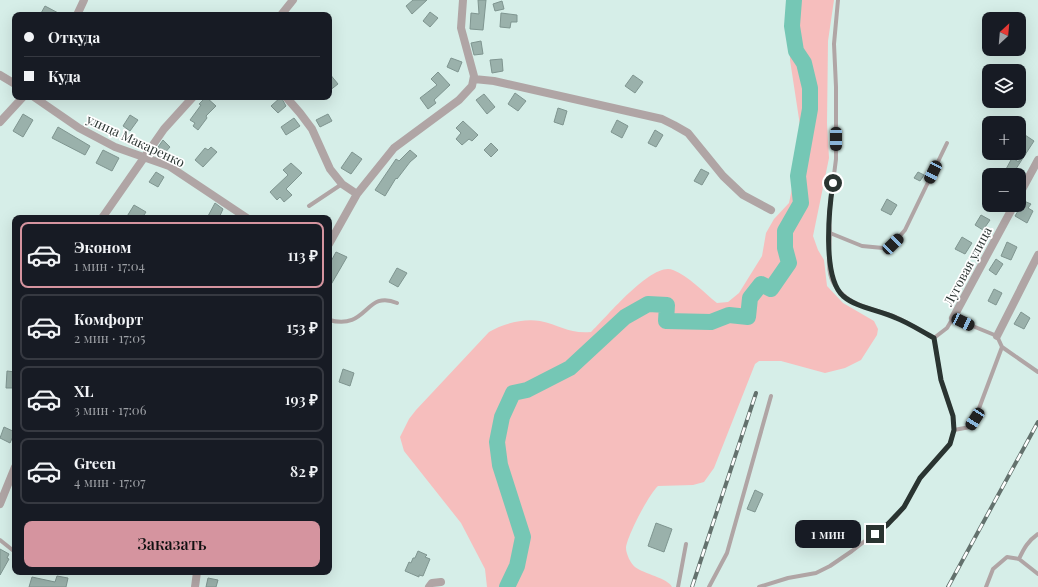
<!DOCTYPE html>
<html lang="ru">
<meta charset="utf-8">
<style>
:root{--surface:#171b24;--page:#242831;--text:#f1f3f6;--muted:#9ea1a6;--line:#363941;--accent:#d5949f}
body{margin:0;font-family:"Playfair Display",serif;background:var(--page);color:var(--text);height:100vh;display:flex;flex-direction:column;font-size:15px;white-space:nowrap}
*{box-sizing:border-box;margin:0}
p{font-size:13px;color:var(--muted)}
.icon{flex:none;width:22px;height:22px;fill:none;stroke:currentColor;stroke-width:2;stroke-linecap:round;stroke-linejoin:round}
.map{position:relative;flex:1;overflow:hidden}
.panel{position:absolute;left:12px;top:215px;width:320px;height:360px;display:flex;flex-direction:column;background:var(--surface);border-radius:8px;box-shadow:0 4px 16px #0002}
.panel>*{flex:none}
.top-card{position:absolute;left:12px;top:12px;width:320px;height:88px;border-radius:8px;box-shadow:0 4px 16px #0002;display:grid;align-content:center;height:88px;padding:0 12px;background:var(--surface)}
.needle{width:26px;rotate:26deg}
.controls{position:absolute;left:982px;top:12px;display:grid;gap:8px}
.controls a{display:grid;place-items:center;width:44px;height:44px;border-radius:8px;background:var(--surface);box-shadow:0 4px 16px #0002;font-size:20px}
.end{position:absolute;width:18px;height:18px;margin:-9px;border:5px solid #2a3431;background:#fff;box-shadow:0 0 0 2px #fff}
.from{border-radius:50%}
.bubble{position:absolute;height:28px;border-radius:8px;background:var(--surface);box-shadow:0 4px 16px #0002;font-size:13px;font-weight:600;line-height:28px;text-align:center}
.car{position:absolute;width:12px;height:24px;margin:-12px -6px;border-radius:5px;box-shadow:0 0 3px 1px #0007;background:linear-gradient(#222 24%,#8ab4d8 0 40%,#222 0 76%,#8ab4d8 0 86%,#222 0)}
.top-card b{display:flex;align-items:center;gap:14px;height:38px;font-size:15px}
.top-card b+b{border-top:1px solid var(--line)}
.top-card i{width:10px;height:10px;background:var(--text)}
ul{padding:7px 0 0;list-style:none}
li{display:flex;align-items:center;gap:12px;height:66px;margin:0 8px 6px;padding:0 4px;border:2px solid var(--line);border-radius:8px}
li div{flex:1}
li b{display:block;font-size:15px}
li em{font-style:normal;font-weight:600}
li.current{border-color:var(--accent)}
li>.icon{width:36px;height:36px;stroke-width:1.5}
.cta{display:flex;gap:8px;margin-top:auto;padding:8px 12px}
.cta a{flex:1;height:46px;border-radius:8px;background:var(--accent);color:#111;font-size:16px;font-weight:600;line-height:46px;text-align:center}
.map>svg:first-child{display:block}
.green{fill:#f6bebd}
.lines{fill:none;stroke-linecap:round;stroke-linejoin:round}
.river{stroke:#75c7b5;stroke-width:16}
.building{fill:#9ab1ab;stroke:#7f9590}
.service{stroke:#b0a5a5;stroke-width:4}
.minor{stroke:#b0a5a5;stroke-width:8}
.rail-casing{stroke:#63716d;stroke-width:4}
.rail{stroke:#fff;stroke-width:2.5;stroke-dasharray:8;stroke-linecap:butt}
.route{stroke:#2a3431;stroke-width:5}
.labels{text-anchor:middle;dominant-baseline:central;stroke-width:3.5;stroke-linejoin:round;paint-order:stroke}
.street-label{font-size:13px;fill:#2a3431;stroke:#fff}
</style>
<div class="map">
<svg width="1038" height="587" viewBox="0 0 1038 587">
<rect width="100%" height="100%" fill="#d6eee8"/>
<path class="green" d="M789,0H834L828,41L827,123L829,158L813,236L818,250L824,260L827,286L843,303L874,321L878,329L877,335L861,360L845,368L825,373L781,361H759L755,364L714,468L704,482L693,485L658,486C649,494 627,536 626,548C626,554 631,564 635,567C644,574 668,578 672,587H487L485,569L461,523L404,451L400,437L409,419L416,410L489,332C503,324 523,318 540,321C560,325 569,334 591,332C606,318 652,261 673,270C689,276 703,292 717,303L728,302L739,293L762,256L766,233L774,219L789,203L794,179L801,132L790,60Z"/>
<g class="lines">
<path class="river" d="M507,587L517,566L523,537L500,465L497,442L502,417L513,393L527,390L570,368L625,317L648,304L667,305L666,321L711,322L729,315L748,317L750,298L761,284L771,289L789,263L785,248V231L801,203L798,176L810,109V88L804,63L796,51L792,26L794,0"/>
</g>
<path class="building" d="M413,0H427L412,14L406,6Z
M478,0H486L483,30L470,29L471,13L479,14Z
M502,1L504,9L495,11L493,4Z
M45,6L62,15H40Z
M430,12L438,18L430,27L423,21Z
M501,13L517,15V22H511L510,28L500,27Z
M481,41L483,54L474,55L471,43Z
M451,58L462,62L458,72L447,67Z
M502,59L503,71L492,73L490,60Z
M438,72L450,85L434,100L436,103L428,109L420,98L437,85L431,79Z
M329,73L338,84L329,91Z
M633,75L643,82L635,93L625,86Z
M515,93L526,101L518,111L508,104Z
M484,94L495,107L487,114L476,100Z
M206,97L216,106L206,116L207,118L198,130L193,126L195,123L190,120L201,105L199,104Z
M281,97L286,106L278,113L271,106Z
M558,108L567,111L563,125L554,122Z
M23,114L33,120L23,137L13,131Z
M328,114L332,121L320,127L316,120Z
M130,115L138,120L130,131L123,126Z
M294,118L300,126L286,135L281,127Z
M617,120L628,126L622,138L611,132Z
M463,121L478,135L472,141L469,139L462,145L456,139L461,133L456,128Z
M58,127L90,146L85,155L52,138Z
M655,130L663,135L656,147L648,143Z
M1022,133L1034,141L1012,175L1005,171L1012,158L1019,162V138Z
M163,140L170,147L163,155L156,150Z
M491,143L498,150L491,157L484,150Z
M211,147L217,152L203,167L195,160L205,148L208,150Z
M103,150L119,158L112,171L96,163Z
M410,150L417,156L410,162L397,179L396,178L385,196L375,190L396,159L399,161Z
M352,152L362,159L351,174L341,168Z
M291,163L302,173L286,189L292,195L284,202L280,197L277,200L270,192L288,175L283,170Z
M701,169L709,173L702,185L694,181Z
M156,172L164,177L158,187L149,182Z
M918,172L924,175L920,181L914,178Z
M887,199L897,205L891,215L881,210Z
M1024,201L1031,204L1028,208L1033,211L1027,223L1015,216Z
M215,203L223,209L219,218H207Z
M134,205L146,212L142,218H126Z
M981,215L990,220L983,230L975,225Z
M962,237L972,243L965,254L955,249Z
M1007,242L1017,247L1011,260L1001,256Z
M336,252L347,257L329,288V265Z
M996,259L1003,264L996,275L989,270Z
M397,268L407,273L398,287L389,282Z
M994,289L1002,293L996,305L988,301Z
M1021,312L1030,318L1024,329L1014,324Z
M343,369L354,373L350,386L339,382Z
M7,371L15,372V388H6Z
M4,427L15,432L10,443L0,438Z
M755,490L763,494L755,512L747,509Z
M656,523L672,529L664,552L648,546Z
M0,549L9,554L7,558L9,559L0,575Z
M418,551L427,555L425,557L430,559L423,576L419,575V577L405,571L409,562L411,563L413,558H415Z
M57,576L68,578L66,587H29L32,577L55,582Z
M208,578L218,580L216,587H206Z"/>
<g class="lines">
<path class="service" d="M947,143L905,230L893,244L883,248L862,246L830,233C830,248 826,269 833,282C845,306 873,308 896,317C909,323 921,331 934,338L947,328L953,318L997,336L1002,347L1038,372
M309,206L342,184
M830,233L829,214L836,159V87L834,44L838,0
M329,320C368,331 365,289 397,303
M954,430L970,427L975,419L1002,347
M0,540L15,552
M1019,559C1024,548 1028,541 1038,534
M678,587L686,544
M709,587L727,553L771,396
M759,587L788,578L816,573L830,566L852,551L896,517L904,507L920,478L950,444L954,430L953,416L941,380L934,338
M986,587L993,569L1007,557L1019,559L1038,574"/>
<path class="minor" d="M77,15L84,0
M281,15L293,0
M0,75L15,84
M474,79L494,81L662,119L674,125L688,133L723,176L743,195L771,210
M34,97L79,128L115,147L169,166L247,218
M286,97L300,113L312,129L330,169L342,184L357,194
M0,122L23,97
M1019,195L1038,160
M102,218L164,129L193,97
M329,244L357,194L394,148L459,100L472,86L474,76L461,28L463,0
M953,318L1014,205
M997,336L1038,255
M0,504L15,467
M195,587L197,572
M429,587L432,583L441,582"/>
<g class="rail-casing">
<path id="rail" d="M692,587L756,393
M948,587L1038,422"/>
</g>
<use href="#rail" class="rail"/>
</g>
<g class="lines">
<path class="route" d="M833,183C829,209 822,277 843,296C857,308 879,310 896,318C909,323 921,331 934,338L941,380L953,416L954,430L950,444L920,478L904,507L887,525L875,534"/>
</g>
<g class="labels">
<g class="street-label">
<text transform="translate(136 140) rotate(25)">улица Макаренко</text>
<text transform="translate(967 266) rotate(-62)">Луговая улица</text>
</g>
</g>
</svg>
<div class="controls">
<a><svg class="needle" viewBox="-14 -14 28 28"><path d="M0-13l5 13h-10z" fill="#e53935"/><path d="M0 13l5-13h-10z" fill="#9ea1a6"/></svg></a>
<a><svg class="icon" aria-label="layers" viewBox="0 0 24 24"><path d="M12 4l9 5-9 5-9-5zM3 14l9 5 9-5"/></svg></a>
<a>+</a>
<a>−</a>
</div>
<i class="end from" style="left:833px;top:183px"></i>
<i class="end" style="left:875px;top:534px"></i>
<div class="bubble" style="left:795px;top:520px;width:66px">1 мин</div>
<i class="car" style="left:836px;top:139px;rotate:180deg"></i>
<i class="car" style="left:933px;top:172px;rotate:206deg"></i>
<i class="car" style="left:893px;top:244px;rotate:46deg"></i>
<i class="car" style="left:963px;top:322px;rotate:115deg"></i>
<i class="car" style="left:975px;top:419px;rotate:213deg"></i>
<div class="top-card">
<b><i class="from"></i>Откуда</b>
<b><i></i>Куда</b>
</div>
<section class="panel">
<ul>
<li class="current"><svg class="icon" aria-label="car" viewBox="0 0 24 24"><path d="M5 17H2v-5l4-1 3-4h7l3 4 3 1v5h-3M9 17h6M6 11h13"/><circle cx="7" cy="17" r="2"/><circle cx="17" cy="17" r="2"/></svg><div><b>Эконом</b><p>1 мин · 17:04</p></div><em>113 ₽</em></li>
<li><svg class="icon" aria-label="car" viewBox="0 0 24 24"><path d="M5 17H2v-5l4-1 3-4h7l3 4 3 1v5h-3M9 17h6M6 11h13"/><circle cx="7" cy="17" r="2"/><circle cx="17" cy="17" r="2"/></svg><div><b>Комфорт</b><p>2 мин · 17:05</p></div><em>153 ₽</em></li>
<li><svg class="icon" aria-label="car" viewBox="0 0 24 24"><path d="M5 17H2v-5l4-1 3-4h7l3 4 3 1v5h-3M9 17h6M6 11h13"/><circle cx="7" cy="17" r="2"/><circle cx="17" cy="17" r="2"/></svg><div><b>XL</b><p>3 мин · 17:06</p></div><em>193 ₽</em></li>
<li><svg class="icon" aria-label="car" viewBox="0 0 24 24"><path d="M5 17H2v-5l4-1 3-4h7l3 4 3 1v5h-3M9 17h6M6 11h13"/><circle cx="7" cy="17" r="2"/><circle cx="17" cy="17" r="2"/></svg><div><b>Green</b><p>4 мин · 17:07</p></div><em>82 ₽</em></li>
</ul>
<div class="cta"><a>Заказать</a></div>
</section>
</div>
